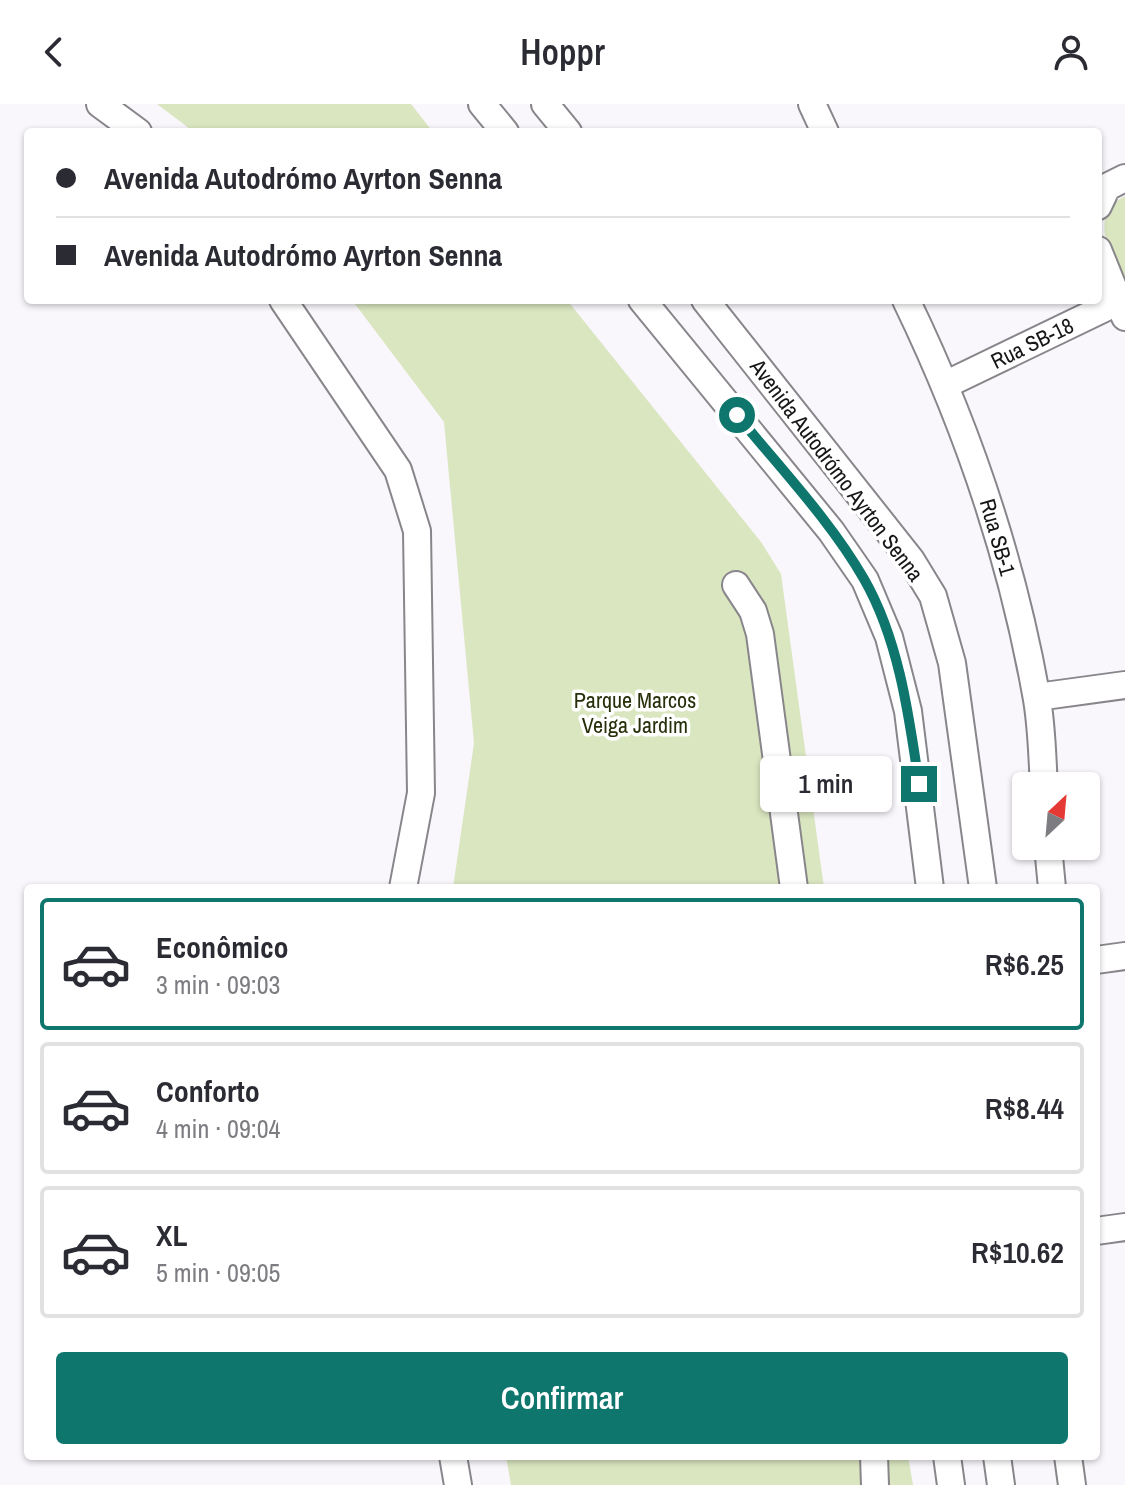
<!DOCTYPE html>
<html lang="pt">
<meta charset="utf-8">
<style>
:root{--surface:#fff;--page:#f7f7f7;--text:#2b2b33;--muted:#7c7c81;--line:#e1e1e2;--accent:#0f766e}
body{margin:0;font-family:"Archivo Narrow",sans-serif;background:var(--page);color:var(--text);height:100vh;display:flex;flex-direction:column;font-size:30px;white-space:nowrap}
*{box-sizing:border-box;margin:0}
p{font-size:26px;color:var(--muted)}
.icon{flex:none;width:44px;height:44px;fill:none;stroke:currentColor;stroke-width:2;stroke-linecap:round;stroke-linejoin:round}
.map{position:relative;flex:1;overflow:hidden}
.drawer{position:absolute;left:24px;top:780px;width:1076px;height:576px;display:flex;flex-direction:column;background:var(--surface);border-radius:8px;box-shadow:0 2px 6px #0004}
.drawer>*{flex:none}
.top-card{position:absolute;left:24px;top:24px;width:1078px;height:176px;border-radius:8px;box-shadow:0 2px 6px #0004;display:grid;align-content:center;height:176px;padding:0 32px;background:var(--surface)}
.needle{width:52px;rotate:26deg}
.buttons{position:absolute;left:1012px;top:668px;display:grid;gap:16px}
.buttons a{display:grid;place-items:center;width:88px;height:88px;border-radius:8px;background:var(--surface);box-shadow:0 2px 6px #0004;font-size:40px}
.end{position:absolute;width:36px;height:36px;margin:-18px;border:10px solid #0f766e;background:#fff;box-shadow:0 0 0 4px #fff}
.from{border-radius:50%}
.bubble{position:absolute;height:56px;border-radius:8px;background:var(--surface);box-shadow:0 2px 6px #0004;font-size:26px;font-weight:600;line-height:56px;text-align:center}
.top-card b{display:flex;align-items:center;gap:28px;height:76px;font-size:30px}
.top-card b+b{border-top:2px solid var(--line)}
.top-card i{width:20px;height:20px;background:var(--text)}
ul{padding:14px 0 0;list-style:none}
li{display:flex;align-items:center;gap:24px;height:132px;margin:0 16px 12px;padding:0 16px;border:4px solid var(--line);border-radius:8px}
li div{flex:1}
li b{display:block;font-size:30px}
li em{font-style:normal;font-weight:600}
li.current{border-color:var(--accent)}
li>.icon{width:72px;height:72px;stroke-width:1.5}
.cta{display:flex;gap:16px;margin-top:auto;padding:16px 32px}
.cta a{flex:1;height:92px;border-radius:8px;background:var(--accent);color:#fff;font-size:32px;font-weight:600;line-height:92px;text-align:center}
header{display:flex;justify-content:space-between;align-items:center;height:104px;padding:0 32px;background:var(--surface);font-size:36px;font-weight:600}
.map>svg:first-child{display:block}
.green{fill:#dae6c0}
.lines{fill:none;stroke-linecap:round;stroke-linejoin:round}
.minor-casing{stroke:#89868b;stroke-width:30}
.minor{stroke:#fff;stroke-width:26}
.route{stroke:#0f766e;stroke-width:10}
.labels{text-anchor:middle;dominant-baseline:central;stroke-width:7;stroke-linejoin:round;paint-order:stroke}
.street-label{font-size:22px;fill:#161517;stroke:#fff}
.park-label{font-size:22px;fill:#262f09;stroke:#fff}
</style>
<header><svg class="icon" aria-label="back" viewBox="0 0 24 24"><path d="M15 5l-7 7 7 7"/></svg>Hoppr<svg class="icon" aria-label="person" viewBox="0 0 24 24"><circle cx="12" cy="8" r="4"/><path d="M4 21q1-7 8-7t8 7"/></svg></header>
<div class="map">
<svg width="1125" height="1381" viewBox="0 0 1125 1381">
<rect width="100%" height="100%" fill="#f9f6fc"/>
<path class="green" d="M157,0H411L433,28H194Z
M1125,92V180C1112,153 1086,111 1125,92Z
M352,196H567L761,438L781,470L824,784H453L474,639L444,318Z
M506,1352H908L913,1381H511Z"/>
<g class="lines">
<g class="minor-casing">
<path id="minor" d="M100,0L138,28
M482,0L505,28
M545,0L568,28
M812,0L825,28
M1098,102L1107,83L1125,74
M1098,146L1125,213
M283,196L398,366L417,427L421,689L403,784
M642,196L831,427L865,476L889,533L908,607L930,784
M705,196L911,456L933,492L952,559L983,784
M906,196C968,324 1011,451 1036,590C1042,620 1042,652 1044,682
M947,280L1117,198
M736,481L753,507L760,530L794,784
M1037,593L1125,581
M1048,742L1052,784
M1096,856L1125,852
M1096,1127L1125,1123
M453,1352L458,1381
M874,1352L875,1381
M947,1352L951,1381
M997,1352L1001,1381
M1068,1352L1072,1381"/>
</g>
<use href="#minor" class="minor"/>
</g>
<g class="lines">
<path class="route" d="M737,311C780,364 830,416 864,475C899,536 909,612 919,680"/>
</g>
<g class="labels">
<g class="street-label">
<text transform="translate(1032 239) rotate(-26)">Rua SB-18</text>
<text transform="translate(837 366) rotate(53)">Avenida Autodrómo Ayrton Senna</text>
<text transform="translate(998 433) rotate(74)">Rua SB-1</text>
</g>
<g class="park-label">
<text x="635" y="596">Parque Marcos<tspan x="635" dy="25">Veiga Jardim</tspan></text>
</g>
</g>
</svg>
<div class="buttons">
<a><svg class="needle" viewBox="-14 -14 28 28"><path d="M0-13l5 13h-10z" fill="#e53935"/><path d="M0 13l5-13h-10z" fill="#7c7c81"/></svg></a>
</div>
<i class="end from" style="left:737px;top:311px"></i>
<i class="end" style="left:919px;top:680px"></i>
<div class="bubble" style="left:760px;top:652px;width:132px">1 min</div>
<div class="top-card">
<b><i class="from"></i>Avenida Autodrómo Ayrton Senna</b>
<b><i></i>Avenida Autodrómo Ayrton Senna</b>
</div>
<section class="drawer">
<ul>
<li class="current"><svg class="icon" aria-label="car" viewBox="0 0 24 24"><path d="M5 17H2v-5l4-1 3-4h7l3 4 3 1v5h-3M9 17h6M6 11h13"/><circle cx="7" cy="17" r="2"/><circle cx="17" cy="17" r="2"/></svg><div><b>Econômico</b><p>3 min · 09:03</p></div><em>R$6.25</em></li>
<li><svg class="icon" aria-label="car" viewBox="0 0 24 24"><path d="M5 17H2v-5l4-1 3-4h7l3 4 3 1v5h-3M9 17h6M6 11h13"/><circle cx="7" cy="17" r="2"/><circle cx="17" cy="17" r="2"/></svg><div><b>Conforto</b><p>4 min · 09:04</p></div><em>R$8.44</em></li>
<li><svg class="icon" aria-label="car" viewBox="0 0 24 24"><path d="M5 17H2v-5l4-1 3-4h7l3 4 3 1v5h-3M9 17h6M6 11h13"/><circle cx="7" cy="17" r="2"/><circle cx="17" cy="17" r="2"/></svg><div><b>XL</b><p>5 min · 09:05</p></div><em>R$10.62</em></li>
</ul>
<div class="cta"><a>Confirmar</a></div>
</section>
</div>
